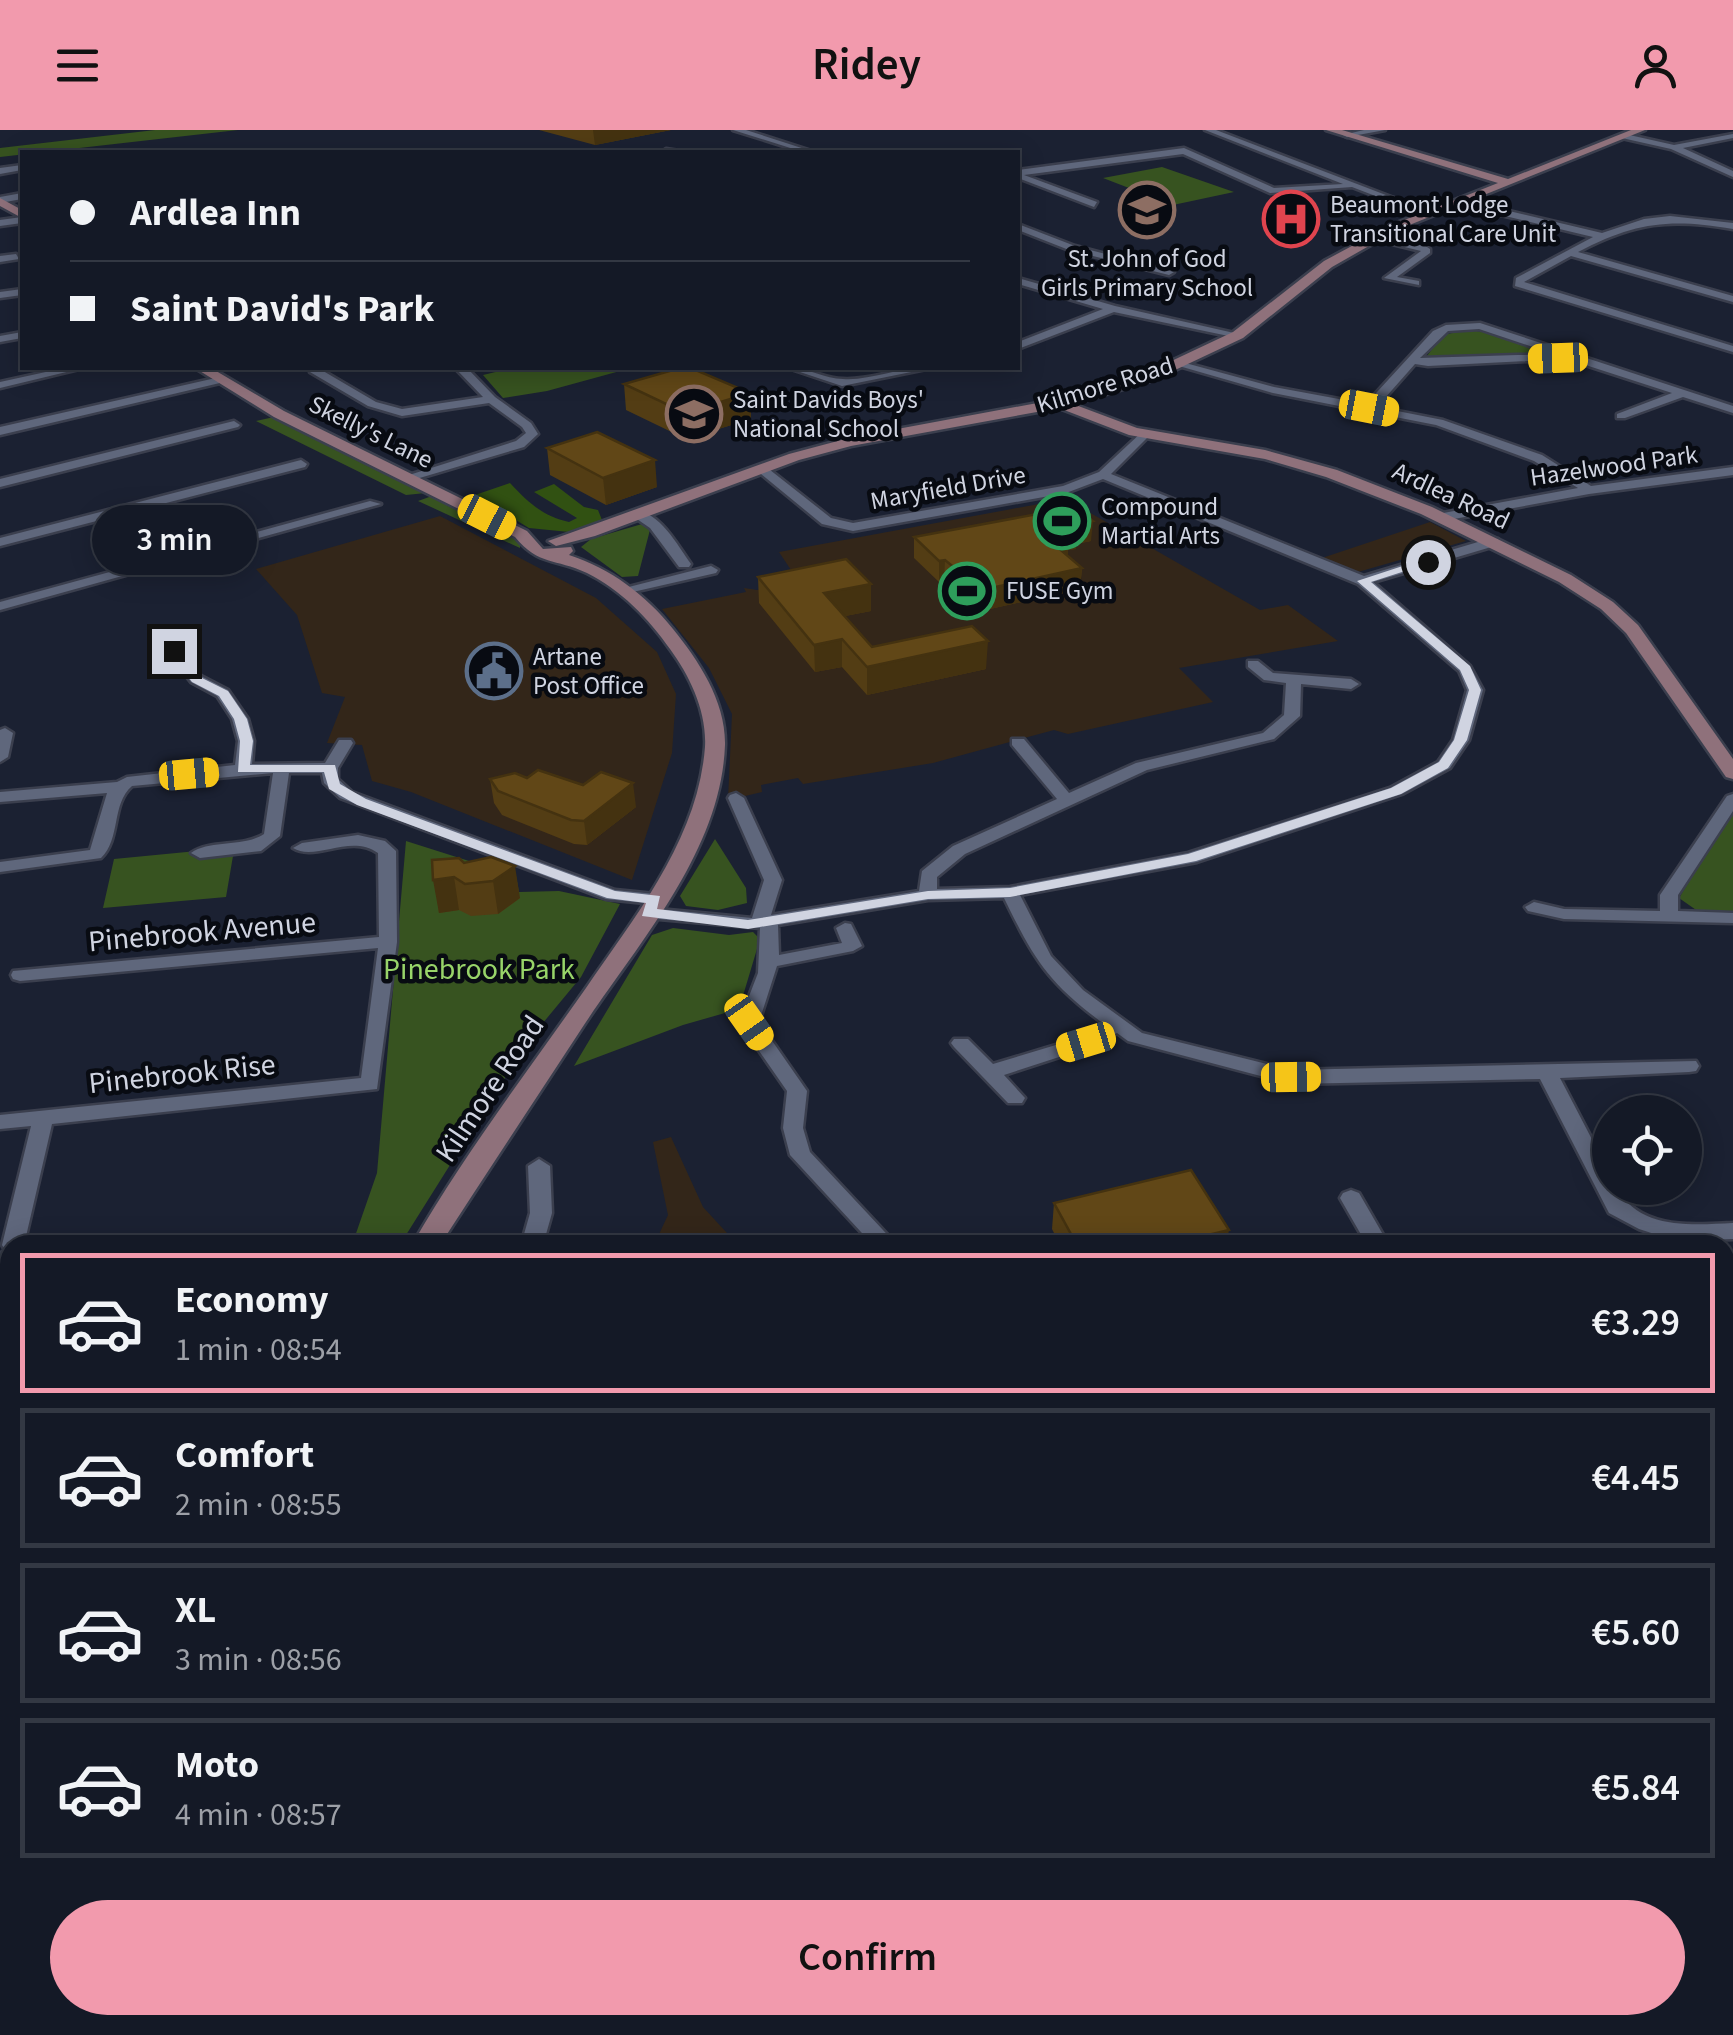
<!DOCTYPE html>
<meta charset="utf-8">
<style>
:root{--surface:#141926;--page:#212632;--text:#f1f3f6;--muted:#9da0a7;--line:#333843;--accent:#f29aad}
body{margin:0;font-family:"Source Sans 3",sans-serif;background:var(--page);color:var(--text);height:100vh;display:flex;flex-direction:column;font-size:38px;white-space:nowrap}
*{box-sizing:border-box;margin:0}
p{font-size:32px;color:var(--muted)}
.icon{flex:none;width:55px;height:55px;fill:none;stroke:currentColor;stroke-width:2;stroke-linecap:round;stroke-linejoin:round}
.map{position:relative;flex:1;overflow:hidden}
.panel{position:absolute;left:0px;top:1105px;width:1735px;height:800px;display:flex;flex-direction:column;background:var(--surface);border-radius:30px 30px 0 0;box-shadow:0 5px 25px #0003,0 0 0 2px var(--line)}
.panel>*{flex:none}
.hud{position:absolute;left:20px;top:20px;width:1000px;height:220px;border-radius:0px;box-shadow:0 5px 25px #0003,0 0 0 2px var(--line);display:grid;align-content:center;height:220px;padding:0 50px;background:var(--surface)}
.controls{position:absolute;left:1592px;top:965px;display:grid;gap:20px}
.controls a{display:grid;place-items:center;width:110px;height:110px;border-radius:50%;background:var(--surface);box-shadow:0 5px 25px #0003,0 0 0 2px var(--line);font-size:50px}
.end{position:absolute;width:45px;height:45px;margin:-22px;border:12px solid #d0d4e1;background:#111;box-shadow:0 0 0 5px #111}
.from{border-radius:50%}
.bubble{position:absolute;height:70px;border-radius:35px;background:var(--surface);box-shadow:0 5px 25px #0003,0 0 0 2px var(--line);font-size:32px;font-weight:600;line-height:70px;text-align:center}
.car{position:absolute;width:30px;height:60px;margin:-30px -15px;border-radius:12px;box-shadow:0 0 8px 2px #0007;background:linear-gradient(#f5c518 24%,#345 0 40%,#f5c518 0 76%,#345 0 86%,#f5c518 0)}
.hud b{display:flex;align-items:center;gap:35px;height:95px;font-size:38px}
.hud b+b{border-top:2px solid var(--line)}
.hud i{width:25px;height:25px;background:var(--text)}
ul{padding:18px 0 0;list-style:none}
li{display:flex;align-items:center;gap:30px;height:140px;margin:0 20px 15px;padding:0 30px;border:5px solid var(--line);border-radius:0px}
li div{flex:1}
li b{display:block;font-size:38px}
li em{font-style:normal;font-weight:600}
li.selected{border-color:var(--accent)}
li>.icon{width:90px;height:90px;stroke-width:1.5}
.cta{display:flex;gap:20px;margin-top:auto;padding:20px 50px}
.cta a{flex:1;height:115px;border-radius:60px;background:var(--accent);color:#111;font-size:40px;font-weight:600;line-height:115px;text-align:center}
header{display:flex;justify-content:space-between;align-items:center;height:130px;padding:0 50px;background:var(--accent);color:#111;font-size:45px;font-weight:600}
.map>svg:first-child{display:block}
.commercial{fill:#332619}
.green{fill:#375320}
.forest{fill:#315112}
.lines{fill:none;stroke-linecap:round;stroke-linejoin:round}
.street-casing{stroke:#3b3f4e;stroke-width:5}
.secondary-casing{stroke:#3b3f4e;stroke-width:5}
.street{fill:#5f677c;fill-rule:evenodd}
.secondary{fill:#8f717b;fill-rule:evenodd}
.wall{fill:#533d14}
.shaded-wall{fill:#443210}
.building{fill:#614717;stroke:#443210;stroke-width:2.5}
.route{fill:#d0d4e1}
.labels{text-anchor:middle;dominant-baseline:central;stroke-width:9;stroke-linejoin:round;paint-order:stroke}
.far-poi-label{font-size:25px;fill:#d0d4e1;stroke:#080b12;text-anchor:start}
.far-street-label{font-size:25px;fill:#d0d4e1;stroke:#080b12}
.street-label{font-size:30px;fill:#d0d4e1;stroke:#080b12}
.park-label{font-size:30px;fill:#98d469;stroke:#080b12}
</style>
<header><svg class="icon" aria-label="menu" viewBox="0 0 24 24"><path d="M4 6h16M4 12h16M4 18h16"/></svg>Ridey<svg class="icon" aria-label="person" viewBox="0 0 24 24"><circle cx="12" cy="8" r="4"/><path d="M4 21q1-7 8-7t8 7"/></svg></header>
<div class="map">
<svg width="1733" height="1905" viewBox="0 0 1733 1905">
<rect width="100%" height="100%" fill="#1b2132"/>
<path class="commercial" d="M1066,369L1260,480L1288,475L1338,511L1179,538L1213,572L1068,604L1054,600L933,633L803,654L798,648L761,655L762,662L728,670L732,584L709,538L662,479L746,462L744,458L757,460L799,452L779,422Z
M440,386L596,468L657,522L676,564L672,623L632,750L411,662L372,651L362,615L327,613L345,567L322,563L297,485L256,439Z
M1430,392L1466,411L1358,442L1319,429Z
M671,1007L703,1077L738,1115H654L668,1085L653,1012Z"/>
<path class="green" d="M155,0H238L0,27V18Z
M1162,37L1234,62L1173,75L1103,48Z
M1466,200L1486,202L1550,223L1426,227L1443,205Z
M512,238H631L547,261L503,268L483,245Z
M274,287L426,363L406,365L256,291Z
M432,366L513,405L520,412V418L418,371Z
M642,394L651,396L638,446L622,447L581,417L591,409Z
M1733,676V783L1699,782L1679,768Z
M715,709L746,758L747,773L718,780L686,776L680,766Z
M406,711L516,746L519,762L559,761L620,774L581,847L528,911L406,1105L378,1115L353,1112L377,1043Z
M197,721V729L233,726L226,767L103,778L114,729Z
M673,798L729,805L753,802L760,809L739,879L683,895L574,936L652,805Z"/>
<path class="forest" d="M510,353C528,372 542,386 569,392L577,388L534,362L554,354L584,377L598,380L602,390L569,402L529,398L475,365Z"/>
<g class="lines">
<g class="street-casing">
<path id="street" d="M733,0H746L814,22H803Z
M1205,0H1216L1433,83L1425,85L1352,57L1270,63L1183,24L1024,45L1097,72L1094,77L1018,48V40L1184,18L1274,58L1343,54Z
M1364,0H1385L1347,7L1343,5Z
M1625,4L1674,15L1733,4V8L1683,18L1733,41V47L1671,19L1622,8Z
M666,19L686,22H662Z
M22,35V40L0,44V38Z
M22,63V69L0,73V67Z
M1458,69L1602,103L1644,89L1670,86L1733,93V99C1670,88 1635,92 1578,122L1733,166V172L1571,126L1524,152L1733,216V222L1515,156L1516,148L1593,107L1455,74Z
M22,87V93L0,96V90Z
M1018,94L1075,116L1174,142L1169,145L1069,120L1018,100Z
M1375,104L1421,113L1430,119V123L1397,147L1419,151V155L1384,148L1421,121L1372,109Z
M16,124L19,129L0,132V126Z
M1018,148L1115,176L1243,205L1238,208L1114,182L1018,219V212L1103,179L1018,154Z
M22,159V165L0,168V162Z
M1480,193L1733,276V283L1683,267L1625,288H1617V284L1672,263L1567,229L1428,236L1415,234L1377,277L1443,290L1542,325L1591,356L1733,337V345L1589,364L1443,391L1437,387L1438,384L1578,358L1534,331L1436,295L1273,263L1172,234L1178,231L1274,257L1366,274L1433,201L1446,195ZM1479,199L1554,224L1420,228L1448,201Z
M22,202V208L0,212V206Z
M64,238H83L0,258V252Z
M311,238H318L376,272L402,279L483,267L455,238H467L495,267L531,293L538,304L524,317L406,352V346L516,311L526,303L522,297L489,273L402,286L368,276L310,242Z
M788,238C808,237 824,249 843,249C871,251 901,236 931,238L842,256Z
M220,247L226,250L224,252L0,305V297Z
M234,291L240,295L238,297L0,357V349Z
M1143,301L1149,305L1147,308L1111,344L1364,446L1488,409H1498V415L1373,452L1470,536L1483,560L1469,610L1450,638L1402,664L1197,732L1020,765L1051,826L1083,860L1142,903L1291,940L1696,931L1699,936L1696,941L1689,942L1560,948L1610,1044V1058H1617C1639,1100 1692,1095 1733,1093V1109L1676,1111L1639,1099L1609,1083L1540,949L1291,954L1128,911L1117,903L1093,916L1004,945L1025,968L1022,973H1008L954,917L951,913L954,909H968L993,934L1079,908L1104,894C1047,852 1034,829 1004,768L928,770L778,795L779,825L842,813L836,798L845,793L851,794L862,816L853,821L777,836L759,892L807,961L803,998L810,1022L897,1115H873L790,1025L783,998L787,961L739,892L758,843L760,798L648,788L639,783L648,778L752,788L764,750L728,668L730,665L736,663L744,668L782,750L771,785L919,761L922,741L953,716L1057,669L1012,615V609H1024L1069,663L1136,633L1263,603L1284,585L1286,553L1264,550L1248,537V531H1258L1273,543L1351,549L1359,554L1351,559L1301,554L1300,586L1274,609L1147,640L965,724L937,747V759L1010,757L1188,723L1390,658L1438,632L1453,610L1467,560L1459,541L1358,454L1103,349L1066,363L853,401L822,394L755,339L765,336L831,388L853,393L1063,356L1099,342Z
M301,330L307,334L305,337L0,416V408Z
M370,371L381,374L0,480V472Z
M634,381C660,381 677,415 691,434L689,437H679L650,398L634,387Z
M711,436L718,440L716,443L624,464L617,460Z
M174,517L179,518L201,546L228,560L248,589L254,611L252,634L325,633L339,610H351L353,613L338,638V649L352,662L615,760L655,764L664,769L655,774L606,769L340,668L324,653L322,643H289L280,706L261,721L200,728L191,723C211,709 242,718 264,704L273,643L132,656C111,674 121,709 101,728L0,742V732L90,720L107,663L0,672V662L117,652L127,647L235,635L238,611L232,589L217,566L191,552L167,521Z
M5,598L13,603L8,627L0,632V600Z
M1733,664V681L1678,765V781L1733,783V793L1564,789L1528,781L1525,777L1534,772L1564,779L1660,781V765L1727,666Z
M358,705L385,711L396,721L397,812L377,959L52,994L24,1115H10V1168L0,1174V1124L5,1120L2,1115L31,996L0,999V985L361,948L378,818L20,851L13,849L11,845L13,841L379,807L378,723C350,703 315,732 293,718L302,713Z
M539,1029L550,1036L552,1083L543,1115H521L530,1083L528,1036Z
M1351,1060L1359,1063L1389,1115H1367L1340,1068L1343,1063Z
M10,1337V1357L0,1358V1338Z
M1733,1739V1772L1725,1775V1742Z
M1579,1895H1615L1619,1905H1583Z"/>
</g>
<g class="secondary-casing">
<path id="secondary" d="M1326,0H1342L1508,49L1631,0H1645L1397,100L1332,137L1243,208L1156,249L1073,274L1137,298L1265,320L1337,340L1432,377L1571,445L1613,472L1638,495L1733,629V649L1726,647L1626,503L1601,479L1559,452L1421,384L1326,347L1265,329L1129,305L1059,278L851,316L799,330L595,406L556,416L548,411L789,324L849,308L1059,269L1146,243L1233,202L1324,131L1389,96L1498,53Z
M0,68L22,80V88L0,76Z
M195,238H211L284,281L527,401L543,419L571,417L573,421L569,425C611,439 645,464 673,499C699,531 726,572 725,615C721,722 638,813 582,898C535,970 487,1042 440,1115H412C463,1026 527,942 586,858C636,785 698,709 705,617C707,582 690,546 670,519C649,489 620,459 587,443C555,428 539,436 515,407L274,287Z
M1725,1400H1733V1428H1725Z
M10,1702V1738L0,1739V1703Z"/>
</g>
<use href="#street" class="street"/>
<use href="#secondary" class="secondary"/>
</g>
<path class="wall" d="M539,0H671L595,15Z
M624,254L750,263L751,289L686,309L626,280Z
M547,318L657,357L606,375L550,345Z
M914,407L1091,411L1076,414V419L1068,420V426L1082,438L1080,459L981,481L944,451L939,452L914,428Z
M758,447L871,454V481L845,486L872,517L986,539L867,565L842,537L815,542L759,473Z
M527,648L636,677L587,715L574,714L502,685L494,673L490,649Z
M432,730L464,733L520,768L498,784L471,786L459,780L439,783Z
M1054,1073L1226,1115H1060L1052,1099Z
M1725,1284L1730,1291H1733V1344L1729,1351H1725Z"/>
<path class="shaded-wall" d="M593,0H671L595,15Z
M750,263L751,289L686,309L685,283Z
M655,330L657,357L606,375L603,348Z
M1093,391L1091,411L1076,414V419L1068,420V427L1049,410L1073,395Z
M945,430L944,451L939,452V431Z
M1082,438L1080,459L981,481L982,460Z
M871,454V481L825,490L824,463Z
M842,509V537L815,542L814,515Z
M988,511L986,539L867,565V537Z
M633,653L636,677L587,715L584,691Z
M515,736L520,768L498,784L493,751Z
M454,747L459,780L439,783L433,750Z
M1229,1100L1226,1115H1166Z"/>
<path class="building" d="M680,238H691L750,263L685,283L624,254Z
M597,302L655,330L603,348L547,318Z
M1075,377L1093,391L1073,395L1077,399L1063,401L1070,406L1049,410L1082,438L982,460L945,430L939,431L914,407Z
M846,429L871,454L824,463L872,517L972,496L988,511L867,537L842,509L814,515L758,447Z
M538,640L583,655L601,642L633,653L584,691L571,690L498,661L490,649L515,643L527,648Z
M491,727L515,736L493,751L465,754L454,747L433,750L432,730L459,728L464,733Z
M1191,1040L1229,1100L1166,1115H1077L1054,1073Z
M1725,1284L1730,1291H1733V1317H1725Z"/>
<path class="route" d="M1424,429L1433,432L1371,452L1470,536L1481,560L1467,610L1448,638L1401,664L1196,731L1010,767L928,769L748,799L642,786L646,773L607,768L357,675L329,659L324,642H238L240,611L234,589L219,566L192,552L168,521L178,519L200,547L228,561L247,589L253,611L250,635H335L340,654L366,669L615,761L660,766L657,779L748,790L928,761L1010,758L1188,724L1391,658L1439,632L1454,610L1469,560L1460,540L1357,451Z"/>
<defs>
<g id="school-ring" transform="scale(2.875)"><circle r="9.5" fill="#080b12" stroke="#8d6e63" stroke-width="1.5"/><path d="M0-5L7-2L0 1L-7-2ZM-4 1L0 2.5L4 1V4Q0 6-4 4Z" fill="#8d6e63"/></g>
<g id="hospital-ring" transform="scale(2.875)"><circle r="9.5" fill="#080b12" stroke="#e0444e" stroke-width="1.5"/><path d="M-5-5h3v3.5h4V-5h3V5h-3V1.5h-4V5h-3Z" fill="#e0444e"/></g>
<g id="stadium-ring" transform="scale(2.875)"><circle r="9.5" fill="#080b12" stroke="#2e9e5b" stroke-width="1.5"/><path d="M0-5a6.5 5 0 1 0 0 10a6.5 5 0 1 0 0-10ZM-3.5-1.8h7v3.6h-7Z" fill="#2e9e5b"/></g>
<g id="civic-ring" transform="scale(2.875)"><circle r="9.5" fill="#080b12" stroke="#5c6f8a" stroke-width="1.5"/><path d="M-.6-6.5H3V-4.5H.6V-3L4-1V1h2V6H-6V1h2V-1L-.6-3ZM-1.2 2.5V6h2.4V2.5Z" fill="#5c6f8a"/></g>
</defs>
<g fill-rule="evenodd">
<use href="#school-ring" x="1147" y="80"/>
<use href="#hospital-ring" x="1291" y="89"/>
<use href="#school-ring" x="694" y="284"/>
<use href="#stadium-ring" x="1062" y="391"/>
<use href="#stadium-ring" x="967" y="461"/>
<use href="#civic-ring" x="494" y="541"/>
</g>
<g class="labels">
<g class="far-poi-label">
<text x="1330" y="75">Beaumont Lodge<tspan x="1330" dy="29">Transitional Care Unit</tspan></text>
<text x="1147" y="129" text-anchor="middle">St. John of God<tspan x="1147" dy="29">Girls Primary School</tspan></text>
<text x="733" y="270">Saint Davids Boys'<tspan x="733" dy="29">National School</tspan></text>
<text x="1101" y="377">Compound<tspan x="1101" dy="29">Martial Arts</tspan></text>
<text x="1006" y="461">FUSE Gym</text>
<text x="533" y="527">Artane<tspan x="533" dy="29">Post Office</tspan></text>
</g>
<g class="far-street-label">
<text transform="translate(1105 255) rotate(-17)">Kilmore Road</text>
<text transform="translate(371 302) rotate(26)">Skelly's Lane</text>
<text transform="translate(1614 336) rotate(-8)">Hazelwood Park</text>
<text transform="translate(948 358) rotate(-10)">Maryfield Drive</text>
<text transform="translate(1451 366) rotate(25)">Ardlea Road</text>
</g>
<g class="street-label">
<text transform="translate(202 802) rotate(-5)">Pinebrook Avenue</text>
<text transform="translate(182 944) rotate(-6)">Pinebrook Rise</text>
<text transform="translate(490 959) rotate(-56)">Kilmore Road</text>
</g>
<g class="park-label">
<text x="479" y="839">Pinebrook Park</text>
</g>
</g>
</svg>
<div class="controls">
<a><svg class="icon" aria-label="locate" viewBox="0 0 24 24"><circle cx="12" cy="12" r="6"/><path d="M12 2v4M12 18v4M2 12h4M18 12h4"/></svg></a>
</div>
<i class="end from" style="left:1428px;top:432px"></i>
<i class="end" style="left:174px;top:521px"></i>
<div class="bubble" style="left:92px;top:375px;width:165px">3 min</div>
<i class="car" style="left:1558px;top:228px;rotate:268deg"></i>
<i class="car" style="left:1369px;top:278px;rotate:101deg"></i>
<i class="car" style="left:487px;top:387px;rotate:117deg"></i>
<i class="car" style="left:189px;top:644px;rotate:85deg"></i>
<i class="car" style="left:749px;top:892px;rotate:145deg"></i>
<i class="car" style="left:1086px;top:912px;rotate:253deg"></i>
<i class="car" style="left:1291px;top:947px;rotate:89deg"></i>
<div class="hud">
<b><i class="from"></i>Ardlea Inn</b>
<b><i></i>Saint David's Park</b>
</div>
<section class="panel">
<ul>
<li class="selected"><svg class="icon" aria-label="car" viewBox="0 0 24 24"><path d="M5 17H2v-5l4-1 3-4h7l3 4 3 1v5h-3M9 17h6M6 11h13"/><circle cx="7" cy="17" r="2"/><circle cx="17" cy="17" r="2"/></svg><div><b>Economy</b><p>1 min · 08:54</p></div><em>€3.29</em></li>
<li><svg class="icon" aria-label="car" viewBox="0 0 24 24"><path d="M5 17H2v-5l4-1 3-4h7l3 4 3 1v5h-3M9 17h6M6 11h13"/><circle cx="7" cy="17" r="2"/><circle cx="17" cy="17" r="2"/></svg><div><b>Comfort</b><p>2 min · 08:55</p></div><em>€4.45</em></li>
<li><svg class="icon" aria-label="car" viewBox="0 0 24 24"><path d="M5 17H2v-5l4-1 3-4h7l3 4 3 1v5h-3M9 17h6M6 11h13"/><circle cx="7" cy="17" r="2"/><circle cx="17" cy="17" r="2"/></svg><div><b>XL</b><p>3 min · 08:56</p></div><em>€5.60</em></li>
<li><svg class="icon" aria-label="car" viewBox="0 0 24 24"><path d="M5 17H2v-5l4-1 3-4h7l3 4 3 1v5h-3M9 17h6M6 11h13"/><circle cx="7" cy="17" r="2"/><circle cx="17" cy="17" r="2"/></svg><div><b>Moto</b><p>4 min · 08:57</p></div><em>€5.84</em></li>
</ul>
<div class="cta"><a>Confirm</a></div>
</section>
</div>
